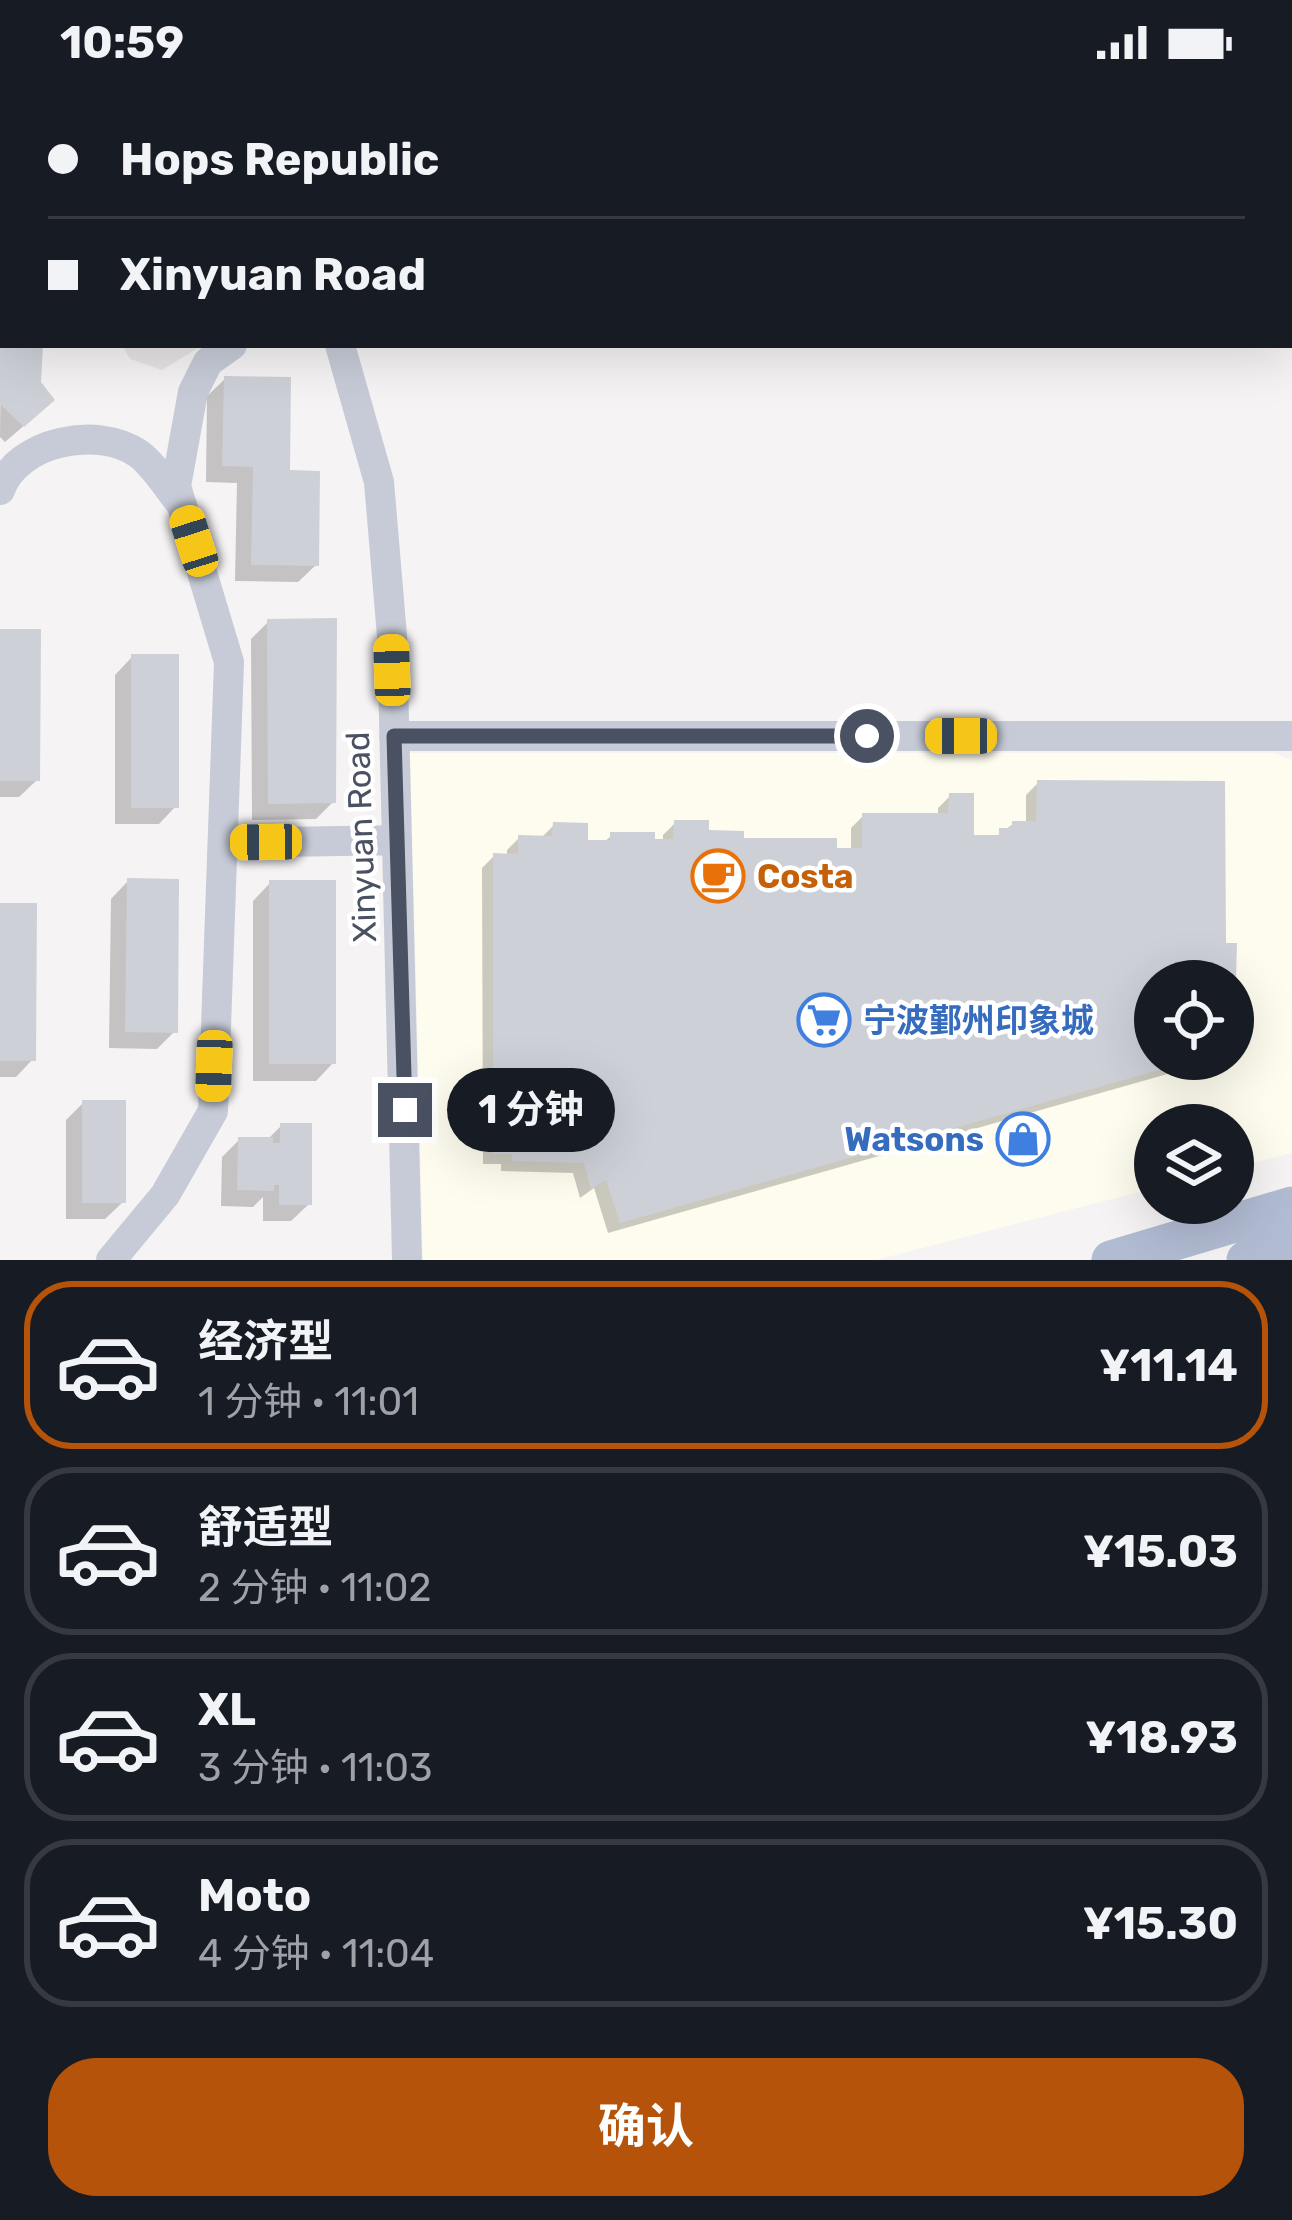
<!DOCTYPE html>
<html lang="zh">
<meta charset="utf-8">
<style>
:root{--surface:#171b24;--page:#20242c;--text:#f1f3f6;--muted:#9ea1a6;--line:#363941;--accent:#b45309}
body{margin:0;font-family:Rubik,"Noto Sans SC",sans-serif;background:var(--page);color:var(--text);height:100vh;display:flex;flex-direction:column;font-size:45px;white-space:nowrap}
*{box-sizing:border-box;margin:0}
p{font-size:39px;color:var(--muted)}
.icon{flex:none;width:66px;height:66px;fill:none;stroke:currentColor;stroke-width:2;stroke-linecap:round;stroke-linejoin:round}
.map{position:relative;height:1176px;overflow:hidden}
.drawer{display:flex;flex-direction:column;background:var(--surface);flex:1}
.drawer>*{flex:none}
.hud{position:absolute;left:0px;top:0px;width:1293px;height:264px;box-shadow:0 12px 48px #0002;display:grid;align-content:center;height:264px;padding:0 48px;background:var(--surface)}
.buttons{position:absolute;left:1134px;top:876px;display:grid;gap:24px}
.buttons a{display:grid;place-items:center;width:120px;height:120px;border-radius:50%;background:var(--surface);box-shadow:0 12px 48px #0002;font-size:60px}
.end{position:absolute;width:54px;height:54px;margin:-27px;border:15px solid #495162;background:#fff;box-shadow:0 0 0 6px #fff}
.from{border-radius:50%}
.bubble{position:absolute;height:84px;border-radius:42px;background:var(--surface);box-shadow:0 12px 48px #0002;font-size:39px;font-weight:700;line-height:84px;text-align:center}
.car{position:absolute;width:36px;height:72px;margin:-36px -18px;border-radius:15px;box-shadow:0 0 9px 3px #0007;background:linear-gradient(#f5c518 24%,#345 0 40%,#f5c518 0 76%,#345 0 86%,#f5c518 0)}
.hud b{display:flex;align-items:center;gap:42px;height:114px;font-size:45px}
.hud b+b{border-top:3px solid var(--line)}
.hud i{width:30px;height:30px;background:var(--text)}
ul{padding:21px 0 0;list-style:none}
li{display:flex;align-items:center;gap:36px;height:168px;margin:0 24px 18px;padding:0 24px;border:6px solid var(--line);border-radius:48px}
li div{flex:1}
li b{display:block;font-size:45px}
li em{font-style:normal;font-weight:700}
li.selected{border-color:var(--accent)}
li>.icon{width:108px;height:108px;stroke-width:1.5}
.button{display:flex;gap:24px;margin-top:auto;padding:24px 48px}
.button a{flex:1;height:138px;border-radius:48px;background:var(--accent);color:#fff;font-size:48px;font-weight:700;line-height:138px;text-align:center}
.status{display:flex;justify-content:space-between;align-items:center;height:84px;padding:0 60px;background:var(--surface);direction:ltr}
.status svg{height:33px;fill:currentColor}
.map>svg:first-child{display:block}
.commercial{fill:#fefcee;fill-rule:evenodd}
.education{fill:#e6e4e5}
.shadow{fill:#0003}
.building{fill:#ced0d8}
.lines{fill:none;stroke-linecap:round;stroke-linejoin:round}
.minor{stroke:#c6cbd7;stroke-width:30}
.major{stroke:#b1bbd2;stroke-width:39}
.route{stroke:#495162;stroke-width:15}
.labels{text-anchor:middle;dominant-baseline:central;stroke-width:9;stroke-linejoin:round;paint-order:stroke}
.street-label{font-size:33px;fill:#495162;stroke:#fff}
.food-label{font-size:33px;font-weight:bold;fill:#c56008;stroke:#fff;text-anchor:start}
.shop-label{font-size:33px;font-weight:bold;fill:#366cbe;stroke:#fff;text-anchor:start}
</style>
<div class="status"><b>10:59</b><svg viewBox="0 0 49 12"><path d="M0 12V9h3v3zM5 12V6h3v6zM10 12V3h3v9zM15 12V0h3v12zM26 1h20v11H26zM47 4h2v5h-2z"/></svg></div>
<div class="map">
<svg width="1292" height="1176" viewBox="0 0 1292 1176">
<rect width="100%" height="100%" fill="#f5f3f3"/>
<path class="commercial" d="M410,669H1274L1292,676V1069L1233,1084V1041H1155V1104L876,1176H423ZM1155,897H1233V975H1155Z"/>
<path class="education" d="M122,261H203L162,286L130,275Z"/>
<path class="shadow" d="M1,251L3,261H40L34,333L5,358L0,353Z
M225,295L287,389L316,481L298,498L235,497L237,399L206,398L207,312Z
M268,538L333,718L316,735L252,736L251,555Z
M0,548L37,696L19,713H0Z
M132,573L176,722L159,740H115V591Z
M1038,699L1223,862L1233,894L1230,897H1155V975H1183L1171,989L608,1149L594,1104L580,1114L573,1089L501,1087V1080H483L482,784L494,772H507V766L519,754L542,753L554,741L585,759H603L612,751L663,758V751L675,739L741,757L851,767V744L863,732H938V724L950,712L971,754H994L1013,740H1026V711Z
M128,797L175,947L157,965L109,964L111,815Z
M270,799L333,979L316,997H253V817Z
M0,822L33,975L16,993H0Z
M83,1019L123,1118L105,1135H66V1036Z
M281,1042L309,1120L291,1137H263V1113L253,1123L221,1122L222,1073L239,1056H267Z"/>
<path class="building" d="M0,261H43L41,298L55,316L24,343L0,320Z
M224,292L291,293L290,386L320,387L319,482L251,481L253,383L222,382Z
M337,534L336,719L268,720L267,535Z
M0,545H41L40,697H0Z
M131,570H179V724H131Z
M1037,696L1225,697L1226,859H1237L1236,895L1155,897V975L1194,976L620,1139L606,1096L591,1105L584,1079L512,1077V1070H493V769L518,770V751L552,752L553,738L588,739V756H610V748H655V755H673L674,736H709V746L744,747V754H837V764H862V729H948L949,709H974V751H999V744H1012V737H1036Z
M127,794L179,795L178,949L125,948Z
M269,796H336V980H269Z
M0,819H37L36,977H0Z
M82,1016H126V1119H82Z
M280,1039H312V1121H279V1101H274V1107L237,1106L238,1053H273V1059H280Z"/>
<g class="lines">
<path class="minor" d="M190,0L192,3
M843,0V3
M340,261L379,398L392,552L407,1176
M0,406C17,357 98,341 139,370C155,382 169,406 182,421
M394,652H1292
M223,759L397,756
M111,1176L165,1111L213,1027L229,578L176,402L193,308L208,278L232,261"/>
<path class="major" d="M1111,1176L1292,1122
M1246,1176L1292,1162"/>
</g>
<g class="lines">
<path class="route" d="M405,1026L394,652H867"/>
</g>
<defs>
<g id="cafe-ring" transform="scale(2.7)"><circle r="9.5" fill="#fff" stroke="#e8710a" stroke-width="1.5"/><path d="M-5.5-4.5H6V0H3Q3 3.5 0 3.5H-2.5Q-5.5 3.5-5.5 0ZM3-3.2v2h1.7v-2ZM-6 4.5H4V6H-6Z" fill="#e8710a"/></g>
<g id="supermarket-ring" transform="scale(2.7)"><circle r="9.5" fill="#fff" stroke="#3f7fe0" stroke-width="1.5"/><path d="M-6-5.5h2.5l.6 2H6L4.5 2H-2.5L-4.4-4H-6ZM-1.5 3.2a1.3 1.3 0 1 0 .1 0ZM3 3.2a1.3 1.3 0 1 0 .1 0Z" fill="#3f7fe0"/></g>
<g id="shop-ring" transform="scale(2.7)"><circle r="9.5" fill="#fff" stroke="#3f7fe0" stroke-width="1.5"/><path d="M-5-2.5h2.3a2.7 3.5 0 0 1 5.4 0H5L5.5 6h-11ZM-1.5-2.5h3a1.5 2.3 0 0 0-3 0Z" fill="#3f7fe0"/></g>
</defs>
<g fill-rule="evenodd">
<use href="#cafe-ring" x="718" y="792"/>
<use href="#supermarket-ring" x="824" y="936"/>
<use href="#shop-ring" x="1023" y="1055"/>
</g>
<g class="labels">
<g class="street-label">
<text transform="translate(361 753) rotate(-92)">Xinyuan Road</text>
</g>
<g class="food-label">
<text x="757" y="792">Costa</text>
</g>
<g class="shop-label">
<text x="863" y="936">宁波鄞州印象城</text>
<text x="984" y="1055" text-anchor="end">Watsons</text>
</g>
</g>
</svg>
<div class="buttons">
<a><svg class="icon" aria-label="locate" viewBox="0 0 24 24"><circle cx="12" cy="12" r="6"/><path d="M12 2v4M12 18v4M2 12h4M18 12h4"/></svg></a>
<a><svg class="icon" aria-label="layers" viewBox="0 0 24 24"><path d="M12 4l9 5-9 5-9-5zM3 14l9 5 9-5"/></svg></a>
</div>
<i class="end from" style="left:867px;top:652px"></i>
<i class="end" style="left:405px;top:1026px"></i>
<div class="bubble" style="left:447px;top:984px;width:168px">1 分钟</div>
<i class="car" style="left:194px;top:457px;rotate:342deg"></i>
<i class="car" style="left:392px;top:586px;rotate:358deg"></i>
<i class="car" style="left:961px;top:652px;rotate:270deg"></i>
<i class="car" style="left:266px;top:758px;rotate:269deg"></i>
<i class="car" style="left:214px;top:982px;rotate:182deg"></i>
<div class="hud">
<b><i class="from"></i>Hops Republic</b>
<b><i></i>Xinyuan Road</b>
</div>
</div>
<section class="drawer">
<ul>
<li class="selected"><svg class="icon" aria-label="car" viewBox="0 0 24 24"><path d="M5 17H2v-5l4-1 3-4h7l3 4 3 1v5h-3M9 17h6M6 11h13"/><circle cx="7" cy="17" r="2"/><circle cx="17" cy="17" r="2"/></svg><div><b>经济型</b><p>1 分钟 · 11:01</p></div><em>¥11.14</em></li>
<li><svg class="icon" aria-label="car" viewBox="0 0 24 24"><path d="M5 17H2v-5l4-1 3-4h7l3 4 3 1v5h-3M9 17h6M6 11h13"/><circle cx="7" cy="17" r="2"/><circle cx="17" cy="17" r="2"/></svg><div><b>舒适型</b><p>2 分钟 · 11:02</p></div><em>¥15.03</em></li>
<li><svg class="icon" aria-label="car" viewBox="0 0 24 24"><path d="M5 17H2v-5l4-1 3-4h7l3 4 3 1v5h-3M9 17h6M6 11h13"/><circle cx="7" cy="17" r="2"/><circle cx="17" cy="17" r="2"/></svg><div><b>XL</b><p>3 分钟 · 11:03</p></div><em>¥18.93</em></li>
<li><svg class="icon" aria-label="car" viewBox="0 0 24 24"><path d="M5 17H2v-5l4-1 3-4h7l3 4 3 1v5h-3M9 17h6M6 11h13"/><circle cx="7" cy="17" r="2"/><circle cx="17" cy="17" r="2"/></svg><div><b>Moto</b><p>4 分钟 · 11:04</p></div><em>¥15.30</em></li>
</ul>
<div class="button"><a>确认</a></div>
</section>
